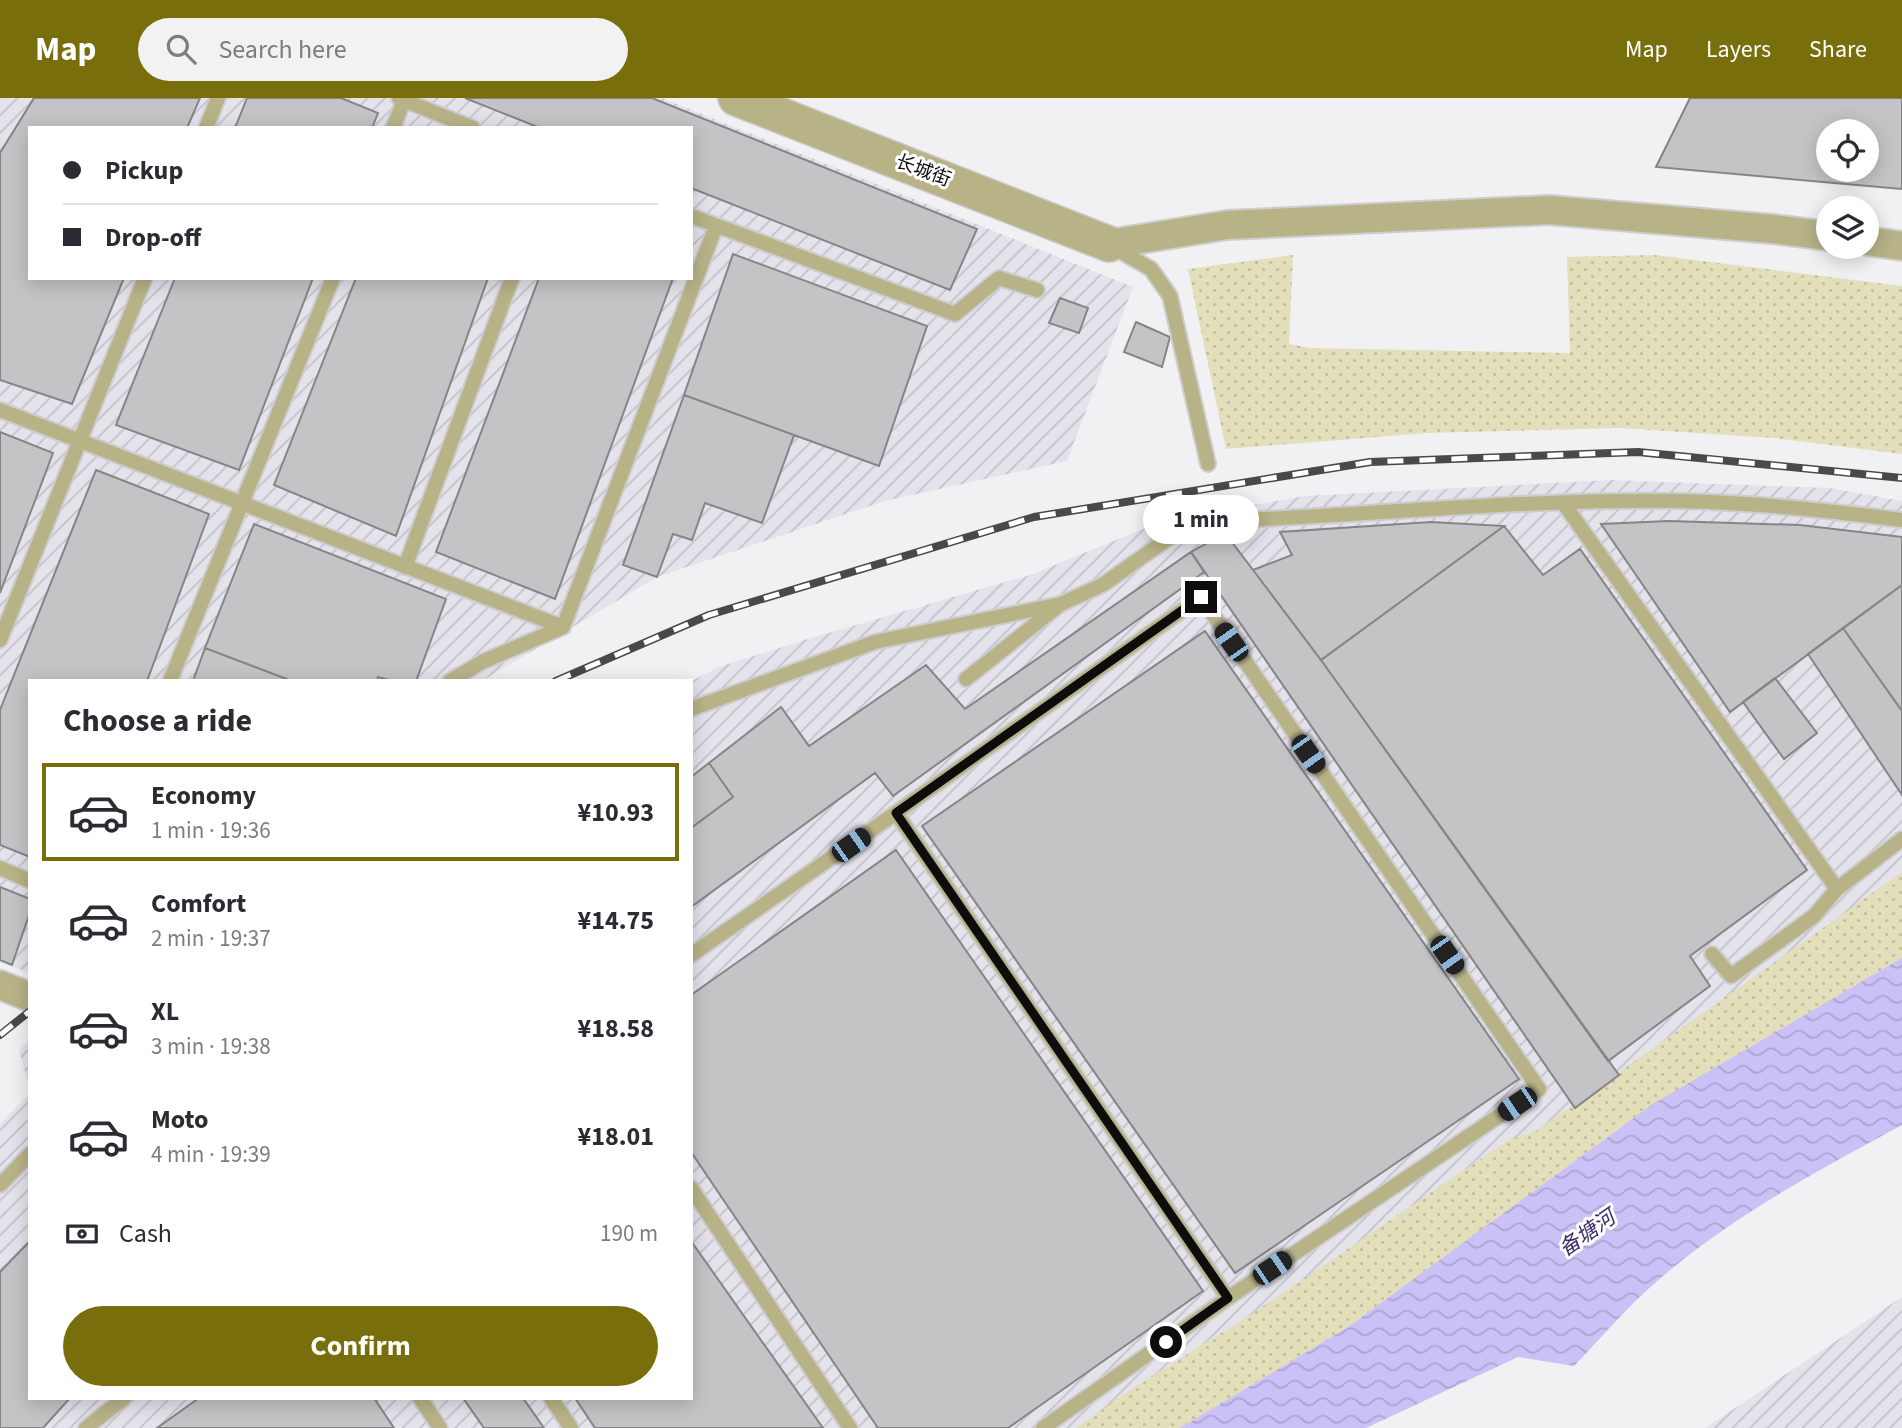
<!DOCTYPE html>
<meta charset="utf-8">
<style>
:root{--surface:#fff;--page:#f2f2f3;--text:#2b2b33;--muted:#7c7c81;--line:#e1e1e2;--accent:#786e0b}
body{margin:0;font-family:"Source Sans 3","Noto Sans SC",sans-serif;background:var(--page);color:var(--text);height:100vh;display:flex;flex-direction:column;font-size:26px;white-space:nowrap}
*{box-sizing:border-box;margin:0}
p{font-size:23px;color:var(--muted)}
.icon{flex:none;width:38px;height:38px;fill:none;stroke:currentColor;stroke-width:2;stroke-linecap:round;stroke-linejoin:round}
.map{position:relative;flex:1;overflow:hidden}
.details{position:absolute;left:28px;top:581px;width:665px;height:721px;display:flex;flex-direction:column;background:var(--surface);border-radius:0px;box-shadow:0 4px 18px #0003}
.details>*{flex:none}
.banner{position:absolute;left:28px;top:28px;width:665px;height:154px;border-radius:0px;box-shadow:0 4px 18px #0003;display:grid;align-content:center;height:154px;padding:0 35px;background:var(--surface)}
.fabs{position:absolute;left:1816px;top:21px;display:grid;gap:14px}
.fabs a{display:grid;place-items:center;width:63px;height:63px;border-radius:50%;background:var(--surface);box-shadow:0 4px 18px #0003;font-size:35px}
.end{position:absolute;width:32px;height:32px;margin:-16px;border:9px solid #0d0d0e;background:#fff;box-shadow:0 0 0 4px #fff}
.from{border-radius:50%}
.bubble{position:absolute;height:49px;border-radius:24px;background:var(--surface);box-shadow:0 4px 18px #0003;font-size:23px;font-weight:700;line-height:49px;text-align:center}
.car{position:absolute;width:21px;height:42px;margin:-21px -10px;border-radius:9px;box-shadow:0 0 5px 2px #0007;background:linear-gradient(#222 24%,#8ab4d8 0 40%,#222 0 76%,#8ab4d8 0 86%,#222 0)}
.banner b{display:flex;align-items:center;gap:24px;height:66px;font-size:26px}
.banner b+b{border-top:2px solid var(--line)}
.banner i{width:18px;height:18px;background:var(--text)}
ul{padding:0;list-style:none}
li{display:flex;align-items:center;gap:21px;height:98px;margin:0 14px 10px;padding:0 21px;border:4px solid transparent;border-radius:0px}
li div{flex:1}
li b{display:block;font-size:26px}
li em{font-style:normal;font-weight:700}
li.selected{border-color:var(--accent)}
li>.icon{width:63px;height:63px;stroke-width:1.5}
h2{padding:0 35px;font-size:32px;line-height:84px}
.pay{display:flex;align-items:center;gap:18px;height:77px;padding:0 35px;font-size:26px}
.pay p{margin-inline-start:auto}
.button{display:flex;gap:14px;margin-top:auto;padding:14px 35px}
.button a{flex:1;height:80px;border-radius:42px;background:var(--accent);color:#fff;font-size:28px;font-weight:700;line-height:80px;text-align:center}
header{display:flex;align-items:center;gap:42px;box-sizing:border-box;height:98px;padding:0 35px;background:var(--accent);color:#fff}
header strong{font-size:33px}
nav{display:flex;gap:38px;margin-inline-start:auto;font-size:24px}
.search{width:490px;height:63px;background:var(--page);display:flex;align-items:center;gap:18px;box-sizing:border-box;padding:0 24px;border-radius:38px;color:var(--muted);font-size:26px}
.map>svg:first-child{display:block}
.industrial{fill:url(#industrial-furrows);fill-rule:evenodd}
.grass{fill:url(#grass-dots)}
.water{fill:url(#water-waves)}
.building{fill:#c4c4c7;stroke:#858588;stroke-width:2;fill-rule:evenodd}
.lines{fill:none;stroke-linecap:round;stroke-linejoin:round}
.service-casing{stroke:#cdcdcf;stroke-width:18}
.minor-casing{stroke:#cdcdcf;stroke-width:32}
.tertiary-casing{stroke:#cdcdcf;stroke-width:38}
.service{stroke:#b8b387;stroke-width:14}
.minor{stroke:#b8b387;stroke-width:28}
.tertiary{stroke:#b8b387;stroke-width:35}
.rail-casing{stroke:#49494b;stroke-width:8}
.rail{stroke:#fff;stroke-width:5;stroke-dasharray:16;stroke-linecap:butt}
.route{stroke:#0d0d0e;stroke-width:9}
.labels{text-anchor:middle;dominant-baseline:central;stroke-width:6;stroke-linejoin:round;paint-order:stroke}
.street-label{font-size:19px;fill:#0d0d0e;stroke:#fff}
.water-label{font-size:21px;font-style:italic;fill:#3b2b69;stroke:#fff}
</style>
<header>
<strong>Map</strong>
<div class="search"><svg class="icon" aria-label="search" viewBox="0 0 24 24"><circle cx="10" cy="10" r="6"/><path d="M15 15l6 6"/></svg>Search here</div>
<nav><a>Map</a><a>Layers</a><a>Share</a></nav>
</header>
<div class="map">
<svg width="1902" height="1330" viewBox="0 0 1902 1330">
<defs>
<pattern id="industrial-furrows" width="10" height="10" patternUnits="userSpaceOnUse" patternTransform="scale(1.75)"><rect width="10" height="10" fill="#e4e3ec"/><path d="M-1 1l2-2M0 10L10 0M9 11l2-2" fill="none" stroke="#c2c2c9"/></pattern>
<pattern id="grass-dots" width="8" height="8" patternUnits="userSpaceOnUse" patternTransform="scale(1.75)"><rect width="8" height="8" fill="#e2dfba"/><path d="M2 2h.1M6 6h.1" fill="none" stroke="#c1be9f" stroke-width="1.8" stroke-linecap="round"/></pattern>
<pattern id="water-waves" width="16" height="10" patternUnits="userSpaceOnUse" patternTransform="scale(1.75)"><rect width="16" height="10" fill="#cac1f6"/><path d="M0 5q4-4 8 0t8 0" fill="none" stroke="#aca5d2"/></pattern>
</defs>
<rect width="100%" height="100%" fill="#f1f1f4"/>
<path class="industrial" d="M0,0H662L1133,189L1067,363L885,403L657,479L482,583H30V875L0,864ZM30,30H691V180H30Z
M1610,382L1830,390L1902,403V860L1348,1229L1180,1330H0V1026L30,995V1300H691V583L719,569L808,541L1033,476L1162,423L1305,398Z
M30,941V991L19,952Z
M1902,1199V1330H1705Z"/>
<path class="grass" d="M1293,157L1289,246L1310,250L1570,255L1567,159L1655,157L1902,188V356L1774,340L1620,330L1428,335L1226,351L1188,171Z
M1902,774V860L1653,1006L1348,1229L1180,1330H1076L1136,1288L1247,1219L1510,1041L1536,1033Z"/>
<path class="water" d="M1902,860V1027C1817,1073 1729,1120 1656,1184C1627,1209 1601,1240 1574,1268L1518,1259L1366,1330H1180L1348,1229L1653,1006Z"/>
<path class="building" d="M34,0H200L187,30H30V180H124L72,306L0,282V55Z
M247,0H341L378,15L372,30H235Z
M465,0H652L977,131L950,192L691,90V30H540Z
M1690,0H1902V91L1656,69ZM1829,33H1867V72H1829Z
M733,156L927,228L879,368L684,297Z
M175,180H313L239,372L116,327Z
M356,180H488L396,438L274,387Z
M539,180H673L555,501L436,454Z
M1060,200L1088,210L1079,235L1049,225Z
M1136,224L1170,239L1162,269L1124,254Z
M684,297L794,337L762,425L705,405L692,442L673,436L657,479L623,467Z
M0,334L53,355L0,495Z
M96,372L209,416L147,583H30V759L0,747V612Z
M1669,423L1800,427L1902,439V487L1730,614L1601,426Z
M1431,424L1504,428L1321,562L1253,472L1292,457L1280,434Z
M254,426L446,501L416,583H393L378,579L377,583H292L205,550Z
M1504,428L1543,477L1580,451L1807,772L1690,858L1710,888L1608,963L1321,562Z
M1225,435L1321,562L1619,977L1575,1010L1191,454Z
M1191,454L1204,474L893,698L875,675L691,809V730L733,699L709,665L781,609L809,648L926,567L965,611Z
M1902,487V613L1843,530Z
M1843,530L1902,613V697L1808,556Z
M1205,533L1519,981L1235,1175L922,728Z
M205,550L292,583H193Z
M1775,580L1817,635L1784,661L1743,604Z
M709,665L733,699L691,730V679Z
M896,752L1203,1193L1008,1330H878L691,1054V897Z
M0,789L30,801V814L12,867L0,862Z
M30,1143V1300H70L43,1330H0V1174Z
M691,1143L823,1330H595L575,1300H691Z
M199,1300H374L394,1330H157Z
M463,1300H523L544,1330H484Z"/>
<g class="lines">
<g class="service-casing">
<path id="service" d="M399,0L473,30
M206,30L218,0
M393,30L404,2
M691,118L955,216L999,180L1037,192
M1113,149L1151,171L1170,198L1208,366
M0,312L563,529L716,128
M1564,406L1837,791L1902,741
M405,469L512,180
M0,542L145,180
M966,581L1057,509
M170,583L333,180
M450,583L482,564L563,529
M691,611L875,544L1061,506L1104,486L1180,432L1221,423C1372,417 1523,401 1674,403C1751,404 1826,412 1902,422
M896,715L1201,499L1539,991L1228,1200L1043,1330
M0,770L30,783
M1712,856L1731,878L1814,818L1837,791
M691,857L896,715L1228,1200
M0,1087L30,1056
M691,1090L850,1330
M420,1300L440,1330
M551,1300L571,1330
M86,1330L124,1300"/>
</g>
<g class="minor-casing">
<path id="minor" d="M1867,143L1902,148
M1109,146L1227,127L1549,112L1773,131L1829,138
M0,887L30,899"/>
</g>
<g class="tertiary-casing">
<path id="tertiary" d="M736,0L1109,146"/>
</g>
<use href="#service" class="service"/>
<use href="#minor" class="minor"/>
<use href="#tertiary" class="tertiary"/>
<g class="rail-casing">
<path id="rail" d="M556,583L709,517L1034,419L1370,364L1638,354L1902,380
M0,937L30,913"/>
</g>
<use href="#rail" class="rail"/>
</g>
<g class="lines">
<path class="route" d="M1166,1244L1228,1200L896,715L1201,499"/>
</g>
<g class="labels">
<g class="street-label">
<text transform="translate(923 73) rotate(21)">长城街</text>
</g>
<g class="water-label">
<text transform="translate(1587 1135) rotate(-35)">备塘河</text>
</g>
</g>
</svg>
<div class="fabs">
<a><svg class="icon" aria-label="locate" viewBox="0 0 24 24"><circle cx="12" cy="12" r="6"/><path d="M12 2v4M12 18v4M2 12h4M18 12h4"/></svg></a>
<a><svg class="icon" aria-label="layers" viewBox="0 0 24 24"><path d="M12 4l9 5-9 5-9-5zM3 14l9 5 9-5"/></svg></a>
</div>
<i class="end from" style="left:1166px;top:1244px"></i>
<i class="end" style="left:1201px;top:499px"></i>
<div class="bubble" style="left:1143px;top:397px;width:116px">1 min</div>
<i class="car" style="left:1231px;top:544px;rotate:325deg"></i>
<i class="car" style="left:1308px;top:656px;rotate:145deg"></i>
<i class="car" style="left:851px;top:747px;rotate:55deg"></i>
<i class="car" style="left:1447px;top:857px;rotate:145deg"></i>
<i class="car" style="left:1517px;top:1006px;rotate:236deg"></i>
<i class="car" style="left:1272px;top:1170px;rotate:56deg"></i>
<div class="banner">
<b><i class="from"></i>Pickup</b>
<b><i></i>Drop-off</b>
</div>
<section class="details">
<h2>Choose a ride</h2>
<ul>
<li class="selected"><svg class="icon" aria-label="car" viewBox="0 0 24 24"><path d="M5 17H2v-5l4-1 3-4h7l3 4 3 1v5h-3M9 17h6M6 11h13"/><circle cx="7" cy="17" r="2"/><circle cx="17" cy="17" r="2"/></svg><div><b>Economy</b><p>1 min · 19:36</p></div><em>¥10.93</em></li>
<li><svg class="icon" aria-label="car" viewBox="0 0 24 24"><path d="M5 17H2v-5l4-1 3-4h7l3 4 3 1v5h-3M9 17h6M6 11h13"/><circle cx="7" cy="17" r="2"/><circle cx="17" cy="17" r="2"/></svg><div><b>Comfort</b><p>2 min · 19:37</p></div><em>¥14.75</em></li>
<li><svg class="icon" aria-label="car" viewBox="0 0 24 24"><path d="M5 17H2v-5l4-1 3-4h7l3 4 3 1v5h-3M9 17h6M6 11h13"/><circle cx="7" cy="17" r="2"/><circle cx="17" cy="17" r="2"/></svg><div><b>XL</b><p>3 min · 19:38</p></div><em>¥18.58</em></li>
<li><svg class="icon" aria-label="car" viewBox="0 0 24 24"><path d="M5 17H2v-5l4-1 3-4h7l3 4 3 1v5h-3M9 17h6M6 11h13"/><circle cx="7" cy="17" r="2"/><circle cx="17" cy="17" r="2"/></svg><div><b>Moto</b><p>4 min · 19:39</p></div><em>¥18.01</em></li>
</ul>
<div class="pay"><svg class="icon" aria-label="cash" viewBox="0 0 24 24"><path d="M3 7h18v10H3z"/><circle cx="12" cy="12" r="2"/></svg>Cash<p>190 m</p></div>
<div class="button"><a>Confirm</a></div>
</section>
</div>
